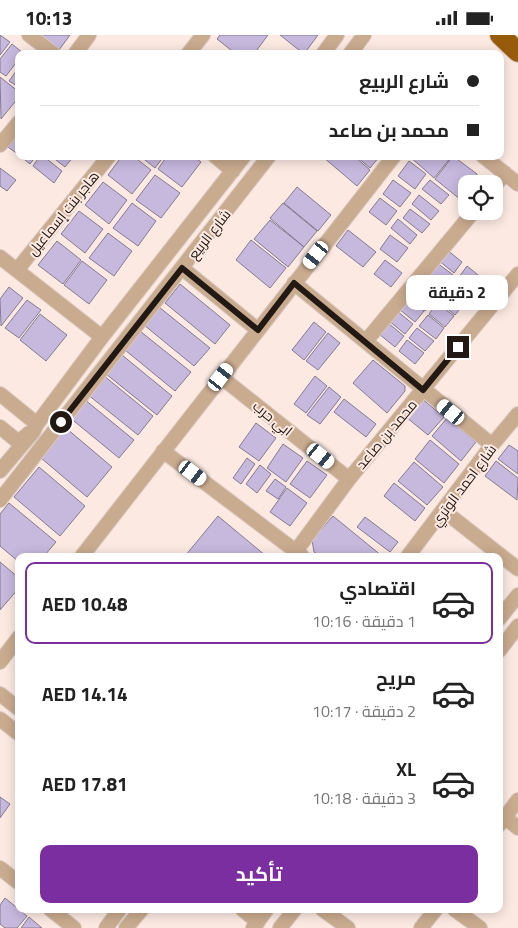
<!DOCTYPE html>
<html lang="ar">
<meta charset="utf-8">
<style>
:root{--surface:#fff;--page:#f2f2f2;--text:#222;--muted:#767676;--line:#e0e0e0;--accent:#7b2e9f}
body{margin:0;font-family:"Titillium Web",Cairo,sans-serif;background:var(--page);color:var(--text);direction:rtl;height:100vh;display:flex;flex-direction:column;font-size:19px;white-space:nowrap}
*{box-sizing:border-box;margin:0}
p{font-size:16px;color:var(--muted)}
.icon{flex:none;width:28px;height:28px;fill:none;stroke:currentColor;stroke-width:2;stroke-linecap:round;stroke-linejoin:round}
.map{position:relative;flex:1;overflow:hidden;direction:ltr}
.sheet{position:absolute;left:15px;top:518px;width:488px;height:360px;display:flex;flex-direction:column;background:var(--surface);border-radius:10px;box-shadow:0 2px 12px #0003;direction:rtl}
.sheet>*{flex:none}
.hud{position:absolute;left:15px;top:15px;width:489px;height:110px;border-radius:10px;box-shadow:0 2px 12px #0003;direction:rtl;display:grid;align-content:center;height:110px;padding:0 25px;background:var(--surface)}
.fabs{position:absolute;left:458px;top:140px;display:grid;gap:10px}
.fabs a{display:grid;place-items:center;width:45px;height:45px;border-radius:10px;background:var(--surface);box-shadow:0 2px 12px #0003;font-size:25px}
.end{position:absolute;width:22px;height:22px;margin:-11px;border:6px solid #221814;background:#fff;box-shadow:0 0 0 2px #fff}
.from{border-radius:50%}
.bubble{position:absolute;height:35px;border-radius:10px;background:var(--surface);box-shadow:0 2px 12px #0003;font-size:16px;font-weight:700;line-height:35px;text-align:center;direction:rtl}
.car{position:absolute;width:15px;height:30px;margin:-15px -8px;border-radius:6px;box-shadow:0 0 4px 1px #0007;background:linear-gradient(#fff 24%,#345 0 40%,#fff 0 76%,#345 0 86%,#fff 0)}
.hud b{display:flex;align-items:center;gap:18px;height:48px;font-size:19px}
.hud b+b{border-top:1px solid var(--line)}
.hud i{width:12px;height:12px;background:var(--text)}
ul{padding:9px 0 0;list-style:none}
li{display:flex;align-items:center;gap:15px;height:82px;margin:0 10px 8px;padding:0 15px;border:2px solid transparent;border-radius:10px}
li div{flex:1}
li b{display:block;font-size:19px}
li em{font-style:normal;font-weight:700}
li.active{border-color:var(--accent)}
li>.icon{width:45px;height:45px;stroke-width:1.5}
.primary-button{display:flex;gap:10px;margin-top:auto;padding:10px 25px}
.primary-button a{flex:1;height:58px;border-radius:10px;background:var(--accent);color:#fff;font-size:20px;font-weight:700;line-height:58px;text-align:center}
.status{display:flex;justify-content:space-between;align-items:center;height:35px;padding:0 25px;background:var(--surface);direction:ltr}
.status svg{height:14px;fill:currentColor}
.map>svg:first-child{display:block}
.building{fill:#c7b8de;stroke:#847b92}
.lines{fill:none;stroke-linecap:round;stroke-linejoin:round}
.minor-casing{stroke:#d9c8c1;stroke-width:16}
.highway-casing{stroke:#d9c8c1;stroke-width:22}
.minor{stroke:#c9ab8f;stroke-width:14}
.highway{stroke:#985b0b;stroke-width:20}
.route{stroke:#221814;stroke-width:6}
.labels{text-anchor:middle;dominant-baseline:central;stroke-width:4;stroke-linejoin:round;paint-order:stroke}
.street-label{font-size:14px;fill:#221814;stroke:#fceae2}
</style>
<div class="status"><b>10:13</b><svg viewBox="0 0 49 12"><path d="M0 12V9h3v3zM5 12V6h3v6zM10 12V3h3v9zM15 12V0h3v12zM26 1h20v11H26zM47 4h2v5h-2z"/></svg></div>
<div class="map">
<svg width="518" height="893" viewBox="0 0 518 893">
<rect width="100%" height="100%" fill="#fceae2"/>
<path class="building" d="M0,0L10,7L0,20Z
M35,0H70L59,15H55Z
M220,0H268L254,19H236L217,4Z
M280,0H318L304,19Z
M12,9L23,18L19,19V24L6,41L0,37V24Z
M19,32V52L9,46Z
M0,42L19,57V62L1,84Z
M17,101L19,102V120L8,112Z
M20,121H36L30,129Z
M40,121H43L62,136L54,148L33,131Z
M51,121H74L65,132Z
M122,121H133L151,135L132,159L108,140Z
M140,121H164L155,133Z
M167,121H193L201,127L182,152L158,134Z
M324,121H354L370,135L357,151L323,122Z
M356,121H380L370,133Z
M409,121H452L434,143Z
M453,121L477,139L476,146L474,149H466V159L461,165L435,144Z
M409,126L426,139L415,154L398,141Z
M0,133L16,145L7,156L0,151Z
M155,140L180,158L161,183L136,165Z
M393,145L411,158L400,172L383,159Z
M430,145L449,160L441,169L422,154Z
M103,147L127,165L109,189L85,170Z
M297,152L331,180L318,196L284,168Z
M419,160L439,176L431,185L412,169Z
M380,163L397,176L386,190L369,177Z
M132,168L156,186L138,211L113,193Z
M283,168L317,196L304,212L270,183Z
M410,174L430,189L422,198L403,183Z
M79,176L103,194L85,218L61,199Z
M398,184L417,200L410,209L391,193Z
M270,185L304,212L288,232L254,204Z
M348,195L376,217L363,232L336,211Z
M108,198L132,216L114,241L89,223Z
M390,200L408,213L397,227L380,214Z
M251,205L286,233L270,253L236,225Z
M57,206L81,225L63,249L38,230Z
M446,214L462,227L454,238L438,225Z
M385,225L402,238L391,252L374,239Z
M82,226L107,245L89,269L64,250Z
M436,227L453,240L444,251L428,238Z
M467,231L483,244L475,255L459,242Z
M427,239L443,252L435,263L419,249Z
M456,243L472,256L464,267L447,254Z
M180,249L230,290L215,309L165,268Z
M9,252L23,263L1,291L0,264Z
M417,252L433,265L425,276L408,263Z
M447,256L464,269L455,280L439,267Z
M408,263L424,276L415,287L399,274Z
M27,265L41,275L19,303L5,293Z
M437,268L454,281L445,292L429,279Z
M159,272L210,313L194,331L144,290Z
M397,276L413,289L405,299L389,286Z
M40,279L67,300L46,326L20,305Z
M428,280L444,293L436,304L419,291Z
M314,287L326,297L304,325L292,315Z
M388,288L404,301L395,312L379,299Z
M417,293L434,306L425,316L409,303Z
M140,296L191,337L175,356L125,315Z
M328,298L340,308L318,335L306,326Z
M407,305L424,318L415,329L399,316Z
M122,320L172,361L157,380L106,339Z
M373,325L405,351V356L387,378L353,348Z
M103,340L153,381L138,400L87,359Z
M315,341L327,351L306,378L294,369Z
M329,352L341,362L320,389L307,380Z
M421,363L444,382L428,400L406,382Z
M84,364L134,405L119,423L69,382Z
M344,364L376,389L366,402L334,377Z
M447,383L476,407L461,426L432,401Z
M256,388L276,403L259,426L239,412Z
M66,393L112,432L87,462L41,423Z
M430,405L459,429L444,448L415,424Z
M283,409L303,423L286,447L267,433Z
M509,410L518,416V439L498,424Z
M247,423L255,429L241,449L233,443Z
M307,426L327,440L310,463L290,449Z
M496,426L518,443L517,465L485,441Z
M414,427L443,452L427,470L398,446Z
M260,430L271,439L257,458L246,449Z
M39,432L85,471L60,501L14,462Z
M275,444L286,452L278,464L266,456Z
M394,448L425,473L415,486L384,461Z
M287,453L307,468L290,491L270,477Z
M9,468L56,507L44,521H19V527L0,511V479Z
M218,481L266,521H185Z
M333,481L382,521H320L314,517L312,505Z
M365,482L398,507L390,517L357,492Z
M0,527L19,543V553L0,575Z
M0,762L10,769L0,783Z
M5,863L27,881L17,893H5L0,889V870Z
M29,882L42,893H21Z"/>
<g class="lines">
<g class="minor-casing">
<path id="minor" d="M29,0L54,19
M75,19L89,0
M188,19L203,0
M323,19L337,0
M350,19L364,0
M0,110L19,87
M215,121L233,136
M483,121L518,149
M494,152L505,138
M0,222L102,302
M182,233L258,295
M17,235L109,121
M294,248L492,410
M366,306L474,176
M221,342L349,444
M0,359L37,389
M0,392L16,405L22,404L29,398
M163,416L302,521
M0,436L33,397L37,389L102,302L244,121
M0,465L269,121
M444,476L518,534
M296,516L349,444L518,239
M82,521L394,121
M408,521L492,410L518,379
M499,584L518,560
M499,616L518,591
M0,627L19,602
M0,659L19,674
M0,684L19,699
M505,782L518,793
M499,790L518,765
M0,833L19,848
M50,874L74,893
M242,874L258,887
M322,874L348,893
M454,874L480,893
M106,893L120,874
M126,893L142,874
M253,893L267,874
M280,893L295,874
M421,893L436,874"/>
</g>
<g class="highway-casing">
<path id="highway" d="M500,0L518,17"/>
</g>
<use href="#minor" class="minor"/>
<use href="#highway" class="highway"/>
</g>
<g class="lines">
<path class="route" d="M61,387L182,233L258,295L294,248L423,355L458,312"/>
</g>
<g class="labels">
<g class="street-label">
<text transform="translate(63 178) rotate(-51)">هاجر بنت إسماعيل</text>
<text transform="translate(209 199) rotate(-52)">شارع الربيع</text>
<text transform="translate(273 383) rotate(39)">ابي حرب</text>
<text transform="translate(386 399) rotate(-50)">محمد بن صاعد</text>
<text transform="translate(463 450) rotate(-53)">شارع احمد الوتري</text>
</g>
</g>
</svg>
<div class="fabs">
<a><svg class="icon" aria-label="locate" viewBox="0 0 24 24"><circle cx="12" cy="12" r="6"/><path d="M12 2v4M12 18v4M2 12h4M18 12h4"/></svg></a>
</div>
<i class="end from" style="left:61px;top:387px"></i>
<i class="end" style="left:458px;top:312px"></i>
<div class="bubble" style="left:406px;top:240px;width:102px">2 دقيقة</div>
<i class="car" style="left:316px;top:220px;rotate:218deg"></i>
<i class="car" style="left:221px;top:342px;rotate:38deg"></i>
<i class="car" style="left:451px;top:377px;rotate:309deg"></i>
<i class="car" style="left:321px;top:421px;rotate:129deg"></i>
<i class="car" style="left:193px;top:438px;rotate:127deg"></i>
<div class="hud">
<b><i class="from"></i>شارع الربيع</b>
<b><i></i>محمد بن صاعد</b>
</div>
<section class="sheet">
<ul>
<li class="active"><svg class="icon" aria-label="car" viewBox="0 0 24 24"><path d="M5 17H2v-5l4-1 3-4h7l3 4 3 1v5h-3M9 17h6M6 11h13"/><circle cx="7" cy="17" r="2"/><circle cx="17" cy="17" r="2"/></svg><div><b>اقتصادي</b><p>1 دقيقة · 10:16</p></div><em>AED 10.48</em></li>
<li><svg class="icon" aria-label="car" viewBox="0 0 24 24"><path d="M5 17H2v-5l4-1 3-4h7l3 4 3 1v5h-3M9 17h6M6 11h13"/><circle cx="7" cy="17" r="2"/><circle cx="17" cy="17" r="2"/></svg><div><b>مريح</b><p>2 دقيقة · 10:17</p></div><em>AED 14.14</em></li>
<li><svg class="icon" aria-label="car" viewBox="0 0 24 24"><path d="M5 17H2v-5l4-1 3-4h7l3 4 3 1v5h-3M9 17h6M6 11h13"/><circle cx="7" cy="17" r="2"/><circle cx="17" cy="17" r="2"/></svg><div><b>XL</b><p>3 دقيقة · 10:18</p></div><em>AED 17.81</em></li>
</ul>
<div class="primary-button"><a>تأكيد</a></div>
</section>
</div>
